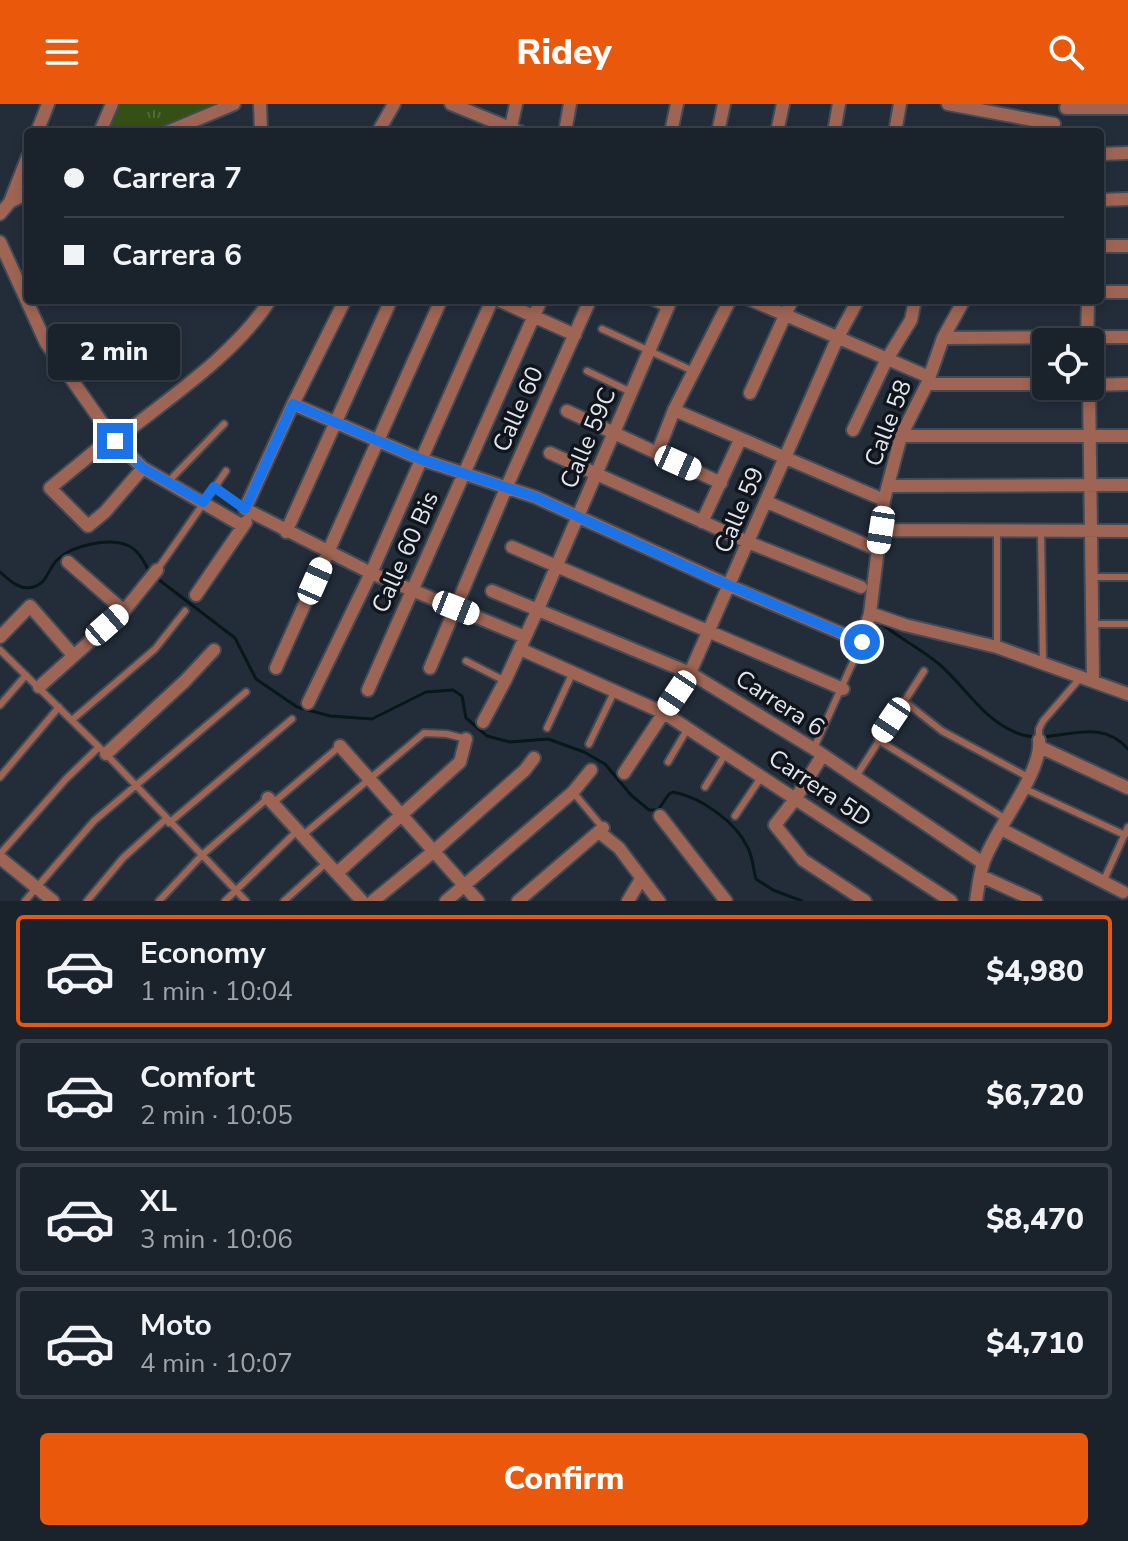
<!DOCTYPE html>
<meta charset="utf-8">
<style>
:root{--surface:#1a222c;--page:#232a34;--text:#f1f3f6;--muted:#9fa4a9;--line:#383f48;--accent:#ea580c}
body{margin:0;font-family:"Nunito Sans",sans-serif;background:var(--page);color:var(--text);height:100vh;display:flex;flex-direction:column;font-size:30px;white-space:nowrap}
*{box-sizing:border-box;margin:0}
p{font-size:26px;color:var(--muted)}
.icon{flex:none;width:44px;height:44px;fill:none;stroke:currentColor;stroke-width:2;stroke-linecap:round;stroke-linejoin:round}
.map{position:relative;height:797px;overflow:hidden}
.details{display:flex;flex-direction:column;background:var(--surface);flex:1}
.details>*{flex:none}
.guide{position:absolute;left:24px;top:24px;width:1080px;height:176px;border-radius:8px;box-shadow:0 4px 12px #0003,0 0 0 2px var(--line);display:grid;align-content:center;height:176px;padding:0 40px;background:var(--surface)}
.buttons{position:absolute;left:1032px;top:224px;display:grid;gap:16px}
.buttons a{display:grid;place-items:center;width:72px;height:72px;border-radius:8px;background:var(--surface);box-shadow:0 4px 12px #0003,0 0 0 2px var(--line);font-size:40px}
.end{position:absolute;width:36px;height:36px;margin:-18px;border:10px solid #1a73e8;background:#fff;box-shadow:0 0 0 4px #fff}
.from{border-radius:50%}
.bubble{position:absolute;height:56px;border-radius:8px;background:var(--surface);box-shadow:0 4px 12px #0003,0 0 0 2px var(--line);font-size:26px;font-weight:800;line-height:56px;text-align:center}
.car{position:absolute;width:24px;height:48px;margin:-24px -12px;border-radius:10px;box-shadow:0 0 6px 2px #0007;background:linear-gradient(#fff 24%,#345 0 40%,#fff 0 76%,#345 0 86%,#fff 0)}
.guide b{display:flex;align-items:center;gap:28px;height:76px;font-size:30px}
.guide b+b{border-top:2px solid var(--line)}
.guide i{width:20px;height:20px;background:var(--text)}
ul{padding:14px 0 0;list-style:none}
li{display:flex;align-items:center;gap:24px;height:112px;margin:0 16px 12px;padding:0 24px;border:4px solid var(--line);border-radius:8px}
li div{flex:1}
li b{display:block;font-size:30px}
li em{font-style:normal;font-weight:800}
li.selected{border-color:var(--accent)}
li>.icon{width:72px;height:72px;stroke-width:1.5}
.button{display:flex;gap:16px;margin-top:auto;padding:16px 40px}
.button a{flex:1;height:92px;border-radius:8px;background:var(--accent);color:#fff;font-size:32px;font-weight:800;line-height:92px;text-align:center}
header{display:flex;justify-content:space-between;align-items:center;height:104px;padding:0 40px;background:var(--accent);color:#fff;font-size:36px;font-weight:800}
.map>svg:first-child{display:block}
.grass{fill:url(#grass-tufts)}
.lines{fill:none;stroke-linecap:round;stroke-linejoin:round}
.stream{stroke:#071819;stroke-width:3}
.lane-casing{stroke:#414b57;stroke-width:10}
.street-casing{stroke:#414b57;stroke-width:16}
.lane{stroke:#9e6554;stroke-width:6}
.street{stroke:#9e6554;stroke-width:12}
.route{stroke:#1a73e8;stroke-width:10}
.labels{text-anchor:middle;dominant-baseline:central;stroke-width:7;stroke-linejoin:round;paint-order:stroke}
.street-label{font-size:24px;fill:#e0e6ef;stroke:#11151b}
</style>
<header><svg class="icon" aria-label="menu" viewBox="0 0 24 24"><path d="M4 6h16M4 12h16M4 18h16"/></svg>Ridey<svg class="icon" aria-label="search" viewBox="0 0 24 24"><circle cx="10" cy="10" r="6"/><path d="M15 15l6 6"/></svg></header>
<div class="map">
<svg width="1128" height="797" viewBox="0 0 1128 797">
<defs>
<pattern id="grass-tufts" width="24" height="20" patternUnits="userSpaceOnUse" patternTransform="scale(2)"><rect width="24" height="20" fill="#355014"/><path d="M3 7l-1-3M5 7V3M7 7l1-3M15 17l-1-3M17 17v-4M19 17l1-3" fill="none" stroke="#526936"/></pattern>
</defs>
<rect width="100%" height="100%" fill="#232d3a"/>
<path class="grass" d="M119,0H217L153,28H106Z"/>
<g class="lines">
<path class="stream" d="M0,468C9,476 20,487 33,483C47,480 48,465 57,456C72,441 110,433 129,442C139,447 144,458 149,467
M154,472L235,534L256,575L297,603L330,612L372,615L426,588L453,586L462,592L466,614L487,632L510,638L548,635L584,648L605,660L631,691L649,706H658L669,690L673,688C701,693 736,718 748,744C753,754 753,765 756,775L773,786L802,797
M878,517C897,533 920,544 939,560C966,583 982,615 1017,629C1053,644 1096,608 1128,645"/>
<g class="lane-casing">
<path id="lane" d="M647,196L666,204
M602,225L693,267
M587,267L631,288
M168,378L224,320
M214,383L244,404
M1041,427L1043,559
M997,428V543
M157,466L226,367
M1092,473H1128
M1091,520H1128
M0,546L106,650L246,797
M466,557L505,577
M904,597L942,627L1028,673
M0,601L26,571
M72,616L155,545L185,507
M547,624L573,568
M878,636L1006,715
M1039,636V625L1043,617L1082,572
M589,640L615,586
M814,644L862,538
M668,658L688,624
M0,673L59,603
M855,674L924,567
M705,683L726,649
M1023,684L1125,731
M573,688L603,724
M273,699L340,642
M735,712L762,672
M169,719L292,615
M303,731L424,629L447,630L466,635
M0,750L66,675L99,643
M1103,778L1128,723
M25,797L94,717L246,588
M87,797L123,754L166,715
M159,797L202,751L268,694
M225,797L298,726
M284,797L326,759"/>
</g>
<g class="street-casing">
<path id="street" d="M260,0L261,28
M451,0L520,28
M948,0L1054,20
M1066,4H1128
M511,23L516,0
M37,28L48,0
M100,28L112,0
M167,28L234,0
M378,28L394,0
M565,28L570,0
M671,28L677,0
M718,28L724,0
M777,28L783,0
M834,28L839,0
M895,28L900,0
M1100,50L1128,49
M1100,96L1128,95
M10,98L28,89
M0,110L10,98L28,52
M0,138L46,239L115,337L143,364L243,422
M1100,142H1128
M1100,188H1128
M345,196L293,300L245,405L371,469L525,533
M498,196L575,231
M751,196L929,273
M943,234L1128,233
M1087,238L1088,196
M927,280H1046
M1090,281L1128,280
M1089,282L1093,576
M750,289L792,196
M293,300L420,355L535,393L730,482L862,538L870,509L884,396L901,332L927,280L943,234L964,196
M674,306L884,396
M567,307L721,379
M853,326L887,255L911,216L915,196
M901,332H1128
M112,333L50,384L88,422L105,408L143,364
M115,337C166,296 235,251 270,196
M550,349L750,439L861,483
M657,350L674,306L730,196
M888,382L1128,381
M767,398L878,446
M702,418L740,336
M881,426L1128,427
M286,428L391,196
M512,443L843,585
M68,458L124,507
M492,487L690,569L814,645L983,759
M196,491L246,418
M870,509L905,521L997,543L1128,590
M0,533L30,502L73,551
M520,545L664,609L951,797
M276,564L441,196
M430,564L507,382L590,196
M39,583L124,507L157,466
M368,586L541,196
M308,599L371,469L492,196
M483,618L505,577L538,505L671,196
M340,642L478,797
M1040,643L1128,684
M106,650L185,577L214,546
M822,652L796,694L775,721L803,756L865,797
M624,669L690,569L838,233L858,196
M268,694L362,797
M660,712L726,797
M1001,725L1123,788
M599,728L619,744L659,797
M0,754L53,797
M337,769L460,658L466,635
M981,772L1036,797
M373,797L434,747L525,666L534,654
M446,797L573,688L591,666
M518,797L603,724
M628,797L641,775
M976,797C978,785 979,772 983,760C993,727 1043,669 1039,636"/>
</g>
<use href="#lane" class="lane"/>
<use href="#street" class="street"/>
</g>
<g class="lines">
<path class="route" d="M115,337L143,364L203,398L214,383L245,405L293,300L420,355L535,393L705,471L862,538"/>
</g>
<g class="labels">
<g class="street-label">
<text transform="translate(518 305) rotate(-66)">Calle 60</text>
<text transform="translate(888 319) rotate(-69)">Calle 58</text>
<text transform="translate(588 334) rotate(-67)">Calle 59C</text>
<text transform="translate(739 406) rotate(-67)">Calle 59</text>
<text transform="translate(405 448) rotate(-66)">Calle 60 Bis</text>
<text transform="translate(780 599) rotate(33)">Carrera 6</text>
<text transform="translate(820 684) rotate(34)">Carrera 5D</text>
</g>
</g>
</svg>
<div class="buttons">
<a><svg class="icon" aria-label="locate" viewBox="0 0 24 24"><circle cx="12" cy="12" r="6"/><path d="M12 2v4M12 18v4M2 12h4M18 12h4"/></svg></a>
</div>
<i class="end from" style="left:862px;top:538px"></i>
<i class="end" style="left:115px;top:337px"></i>
<div class="bubble" style="left:48px;top:220px;width:132px">2 min</div>
<i class="car" style="left:678px;top:359px;rotate:114deg"></i>
<i class="car" style="left:881px;top:426px;rotate:189deg"></i>
<i class="car" style="left:315px;top:477px;rotate:24deg"></i>
<i class="car" style="left:456px;top:504px;rotate:112deg"></i>
<i class="car" style="left:107px;top:521px;rotate:49deg"></i>
<i class="car" style="left:677px;top:589px;rotate:214deg"></i>
<i class="car" style="left:891px;top:616px;rotate:214deg"></i>
<div class="guide">
<b><i class="from"></i>Carrera 7</b>
<b><i></i>Carrera 6</b>
</div>
</div>
<section class="details">
<ul>
<li class="selected"><svg class="icon" aria-label="car" viewBox="0 0 24 24"><path d="M5 17H2v-5l4-1 3-4h7l3 4 3 1v5h-3M9 17h6M6 11h13"/><circle cx="7" cy="17" r="2"/><circle cx="17" cy="17" r="2"/></svg><div><b>Economy</b><p>1 min · 10:04</p></div><em>$4,980</em></li>
<li><svg class="icon" aria-label="car" viewBox="0 0 24 24"><path d="M5 17H2v-5l4-1 3-4h7l3 4 3 1v5h-3M9 17h6M6 11h13"/><circle cx="7" cy="17" r="2"/><circle cx="17" cy="17" r="2"/></svg><div><b>Comfort</b><p>2 min · 10:05</p></div><em>$6,720</em></li>
<li><svg class="icon" aria-label="car" viewBox="0 0 24 24"><path d="M5 17H2v-5l4-1 3-4h7l3 4 3 1v5h-3M9 17h6M6 11h13"/><circle cx="7" cy="17" r="2"/><circle cx="17" cy="17" r="2"/></svg><div><b>XL</b><p>3 min · 10:06</p></div><em>$8,470</em></li>
<li><svg class="icon" aria-label="car" viewBox="0 0 24 24"><path d="M5 17H2v-5l4-1 3-4h7l3 4 3 1v5h-3M9 17h6M6 11h13"/><circle cx="7" cy="17" r="2"/><circle cx="17" cy="17" r="2"/></svg><div><b>Moto</b><p>4 min · 10:07</p></div><em>$4,710</em></li>
</ul>
<div class="button"><a>Confirm</a></div>
</section>
